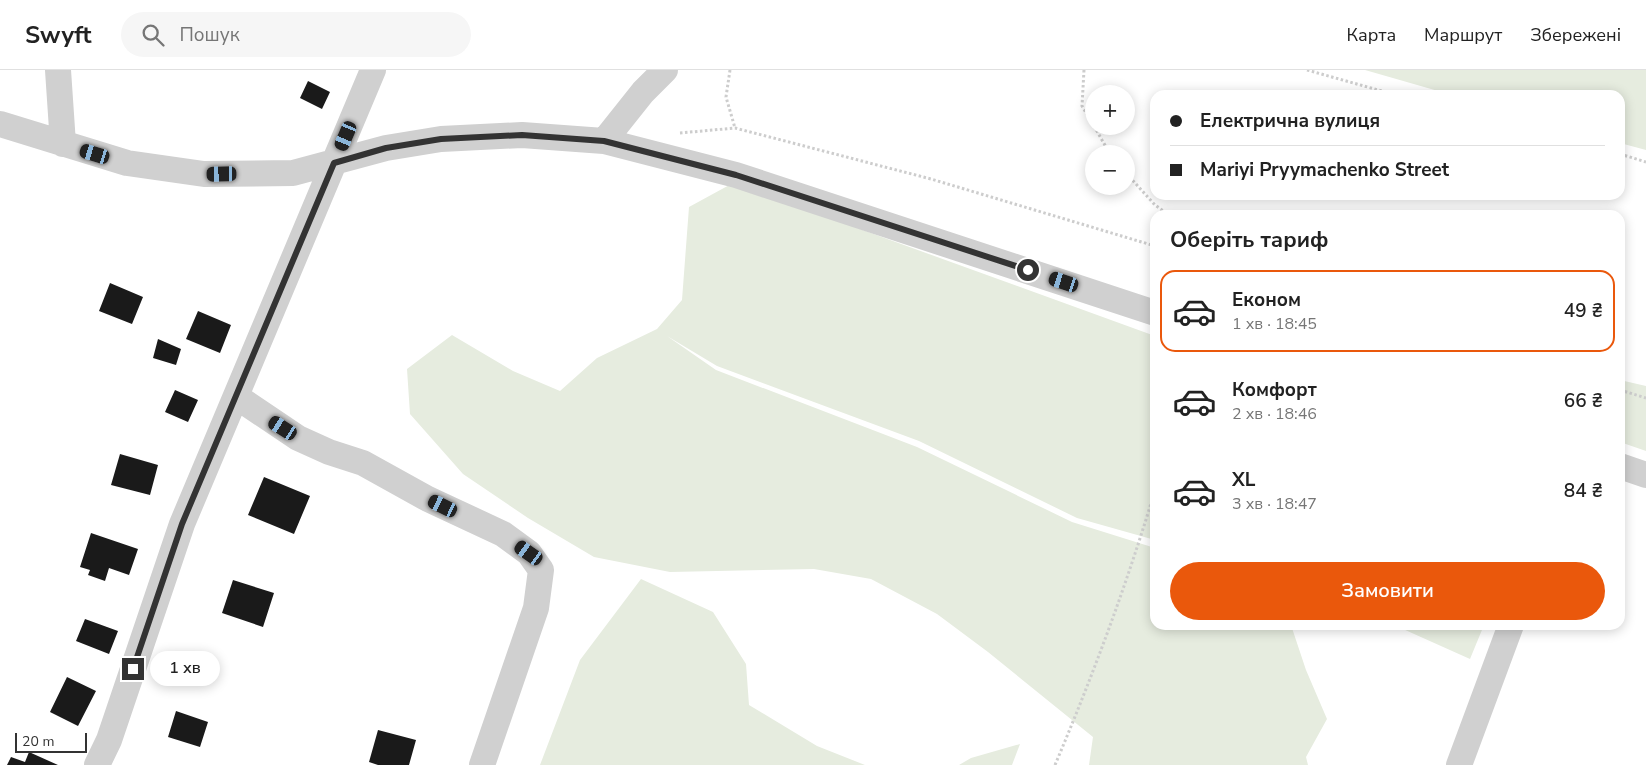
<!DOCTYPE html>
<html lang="uk">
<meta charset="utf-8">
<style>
:root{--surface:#fff;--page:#f6f6f6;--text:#222;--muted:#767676;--line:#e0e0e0;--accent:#ea580c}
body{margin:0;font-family:"Nunito Sans",sans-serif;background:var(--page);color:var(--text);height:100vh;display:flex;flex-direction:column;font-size:19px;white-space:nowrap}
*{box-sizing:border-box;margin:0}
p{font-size:16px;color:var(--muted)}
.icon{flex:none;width:28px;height:28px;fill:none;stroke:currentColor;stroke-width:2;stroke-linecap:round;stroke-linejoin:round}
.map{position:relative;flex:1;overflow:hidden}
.drawer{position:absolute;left:1150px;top:140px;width:475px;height:420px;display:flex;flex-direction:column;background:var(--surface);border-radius:15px;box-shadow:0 2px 12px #0003}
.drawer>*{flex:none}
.top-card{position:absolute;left:1150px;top:20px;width:475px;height:110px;border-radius:15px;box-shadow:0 2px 12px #0003;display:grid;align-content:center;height:110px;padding:0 20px;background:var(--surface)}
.buttons{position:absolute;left:1085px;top:15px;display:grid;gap:10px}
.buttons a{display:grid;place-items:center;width:50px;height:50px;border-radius:50%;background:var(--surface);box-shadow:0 2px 12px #0003;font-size:25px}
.scale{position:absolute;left:15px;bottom:12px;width:72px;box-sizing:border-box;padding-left:5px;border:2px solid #333;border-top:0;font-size:14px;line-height:18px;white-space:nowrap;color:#333;-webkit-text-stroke:4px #fff;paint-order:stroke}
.end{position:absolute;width:22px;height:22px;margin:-11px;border:6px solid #333;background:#fff;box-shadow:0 0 0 2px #fff}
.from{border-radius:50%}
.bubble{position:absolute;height:35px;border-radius:18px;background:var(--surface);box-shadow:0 2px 12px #0003;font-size:16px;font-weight:600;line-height:35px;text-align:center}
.car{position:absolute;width:15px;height:30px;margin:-15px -8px;border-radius:6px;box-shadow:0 0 4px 1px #0007;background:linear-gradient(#222 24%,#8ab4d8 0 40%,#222 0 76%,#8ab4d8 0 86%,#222 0)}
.top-card b{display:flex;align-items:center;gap:18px;height:48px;font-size:19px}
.top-card b+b{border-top:1px solid var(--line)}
.top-card i{width:12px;height:12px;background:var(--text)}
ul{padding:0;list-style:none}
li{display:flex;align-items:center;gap:15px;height:82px;margin:0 10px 8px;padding:0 10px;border:2px solid transparent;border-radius:15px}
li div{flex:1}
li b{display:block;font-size:19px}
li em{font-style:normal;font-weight:600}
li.active{border-color:var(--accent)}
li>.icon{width:45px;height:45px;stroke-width:1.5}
h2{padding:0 20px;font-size:22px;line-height:60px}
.primary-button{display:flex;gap:10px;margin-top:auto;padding:10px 20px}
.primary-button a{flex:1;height:58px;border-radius:30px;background:var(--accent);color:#fff;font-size:20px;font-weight:600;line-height:58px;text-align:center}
header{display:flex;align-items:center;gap:30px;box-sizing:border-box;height:70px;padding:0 25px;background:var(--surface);border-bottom:1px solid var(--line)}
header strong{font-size:24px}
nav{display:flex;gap:28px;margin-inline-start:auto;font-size:18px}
.search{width:350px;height:45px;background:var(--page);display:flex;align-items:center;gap:12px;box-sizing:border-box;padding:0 18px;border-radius:28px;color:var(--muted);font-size:19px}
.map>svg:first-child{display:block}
.green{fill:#e6ecdf}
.building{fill:#1a1a1a}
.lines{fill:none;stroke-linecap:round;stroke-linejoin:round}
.path{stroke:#cdcdcd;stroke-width:3;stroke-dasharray:2.5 2.5;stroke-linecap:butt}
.minor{stroke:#d0d0d0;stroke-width:26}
.route{stroke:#333;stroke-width:6}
</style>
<header>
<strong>Swyft</strong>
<div class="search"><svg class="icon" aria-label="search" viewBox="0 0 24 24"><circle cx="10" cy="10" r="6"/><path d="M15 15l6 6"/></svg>Пошук</div>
<nav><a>Карта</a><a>Маршрут</a><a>Збережені</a></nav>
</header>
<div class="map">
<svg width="1646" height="695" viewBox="0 0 1646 695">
<rect width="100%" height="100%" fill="#fff"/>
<path class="green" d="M1365,0H1646V80L1620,73V25H1452Z
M733,113L1155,266V470L1077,448L919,371L717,296L667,266L716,300L917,377L1072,452L1155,478V555H1291L1306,600L1327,649L1306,687L1308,695H1089L1093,667L988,582L937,544L871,509L814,499L670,502L594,487L528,448L463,404L410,344L407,299L452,265L513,301L560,321L597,288L657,259L682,230L689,137Z
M1620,310L1646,316V381L1620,372Z
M641,509L713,542L746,594L749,635L817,676L865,695H540L580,590Z
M1394,555H1484L1470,589Z
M1020,674L1012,695H959L971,688Z"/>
<path class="building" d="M308,11L330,22L322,39L300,28Z
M110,213L143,227L132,254L99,241Z
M198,241L231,255L220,283L186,269Z
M158,269L181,279L176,295L153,288Z
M175,320L198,330L188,352L165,342Z
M120,384L158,395L150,425L111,415Z
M264,407L310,426L294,464L248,445Z
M91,463L138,479L129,505L109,498L105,511L88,505L90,500L80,497Z
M233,510L274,523L263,557L222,543Z
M85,549L118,561L109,584L76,571Z
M67,607L96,621L78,656L50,642Z
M176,641L208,652L200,677L168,667Z
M378,660L416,670L409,695H378L369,692Z
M29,682L58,695H7L11,687L25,692Z"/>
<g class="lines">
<path class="path" d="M730,0L726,27L735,58
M1084,0L1082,36L1094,56
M1307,0L1396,25
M1094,56L1110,84
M680,63L735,58L931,109L1155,176
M1620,84L1646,92
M1126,103L1155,135L1169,145
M1620,320L1646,328
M1055,695C1093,605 1127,514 1155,420"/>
<path class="minor" d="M58,0L63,74
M0,54L127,93L204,104L293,103L386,78L441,69L522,65L604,71L736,105L1155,243
M604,71L643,22L665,0
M237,327L298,368L329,382L363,393L428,429L503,464L529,483L541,500L536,538L482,695
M1620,396L1646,405
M97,695L109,670L182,454L373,0
M1459,695L1511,555"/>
</g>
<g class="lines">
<path class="route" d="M133,599L182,454L334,93L386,78L441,69L522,65L604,71L736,105L1028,200"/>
</g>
</svg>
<div class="buttons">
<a>+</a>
<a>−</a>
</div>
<div class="scale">20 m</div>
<i class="end from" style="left:1028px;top:200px"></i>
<i class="end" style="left:133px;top:599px"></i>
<div class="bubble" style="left:150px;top:581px;width:70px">1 хв</div>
<i class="car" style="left:346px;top:66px;rotate:203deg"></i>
<i class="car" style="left:95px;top:84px;rotate:287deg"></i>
<i class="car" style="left:222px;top:104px;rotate:269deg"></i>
<i class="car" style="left:1064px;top:212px;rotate:288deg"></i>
<i class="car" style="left:283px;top:358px;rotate:302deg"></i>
<i class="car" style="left:443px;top:436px;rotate:296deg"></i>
<i class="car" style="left:529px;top:483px;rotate:305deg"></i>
<div class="top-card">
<b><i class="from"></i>Електрична вулиця</b>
<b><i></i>Mariyi Pryymachenko Street</b>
</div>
<section class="drawer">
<h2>Оберіть тариф</h2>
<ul>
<li class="active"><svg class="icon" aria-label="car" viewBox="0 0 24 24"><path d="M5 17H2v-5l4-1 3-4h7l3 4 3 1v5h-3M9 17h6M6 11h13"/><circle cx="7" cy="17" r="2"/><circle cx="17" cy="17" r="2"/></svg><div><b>Економ</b><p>1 хв · 18:45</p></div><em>49 ₴</em></li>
<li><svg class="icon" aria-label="car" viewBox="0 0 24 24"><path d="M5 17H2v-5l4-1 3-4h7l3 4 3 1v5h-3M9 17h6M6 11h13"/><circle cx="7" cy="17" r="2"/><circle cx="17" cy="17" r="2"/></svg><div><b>Комфорт</b><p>2 хв · 18:46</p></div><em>66 ₴</em></li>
<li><svg class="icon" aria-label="car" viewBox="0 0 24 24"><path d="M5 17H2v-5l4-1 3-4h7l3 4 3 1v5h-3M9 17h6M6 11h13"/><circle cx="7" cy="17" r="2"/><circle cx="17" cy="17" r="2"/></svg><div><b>XL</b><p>3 хв · 18:47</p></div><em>84 ₴</em></li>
</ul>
<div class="primary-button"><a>Замовити</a></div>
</section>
</div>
